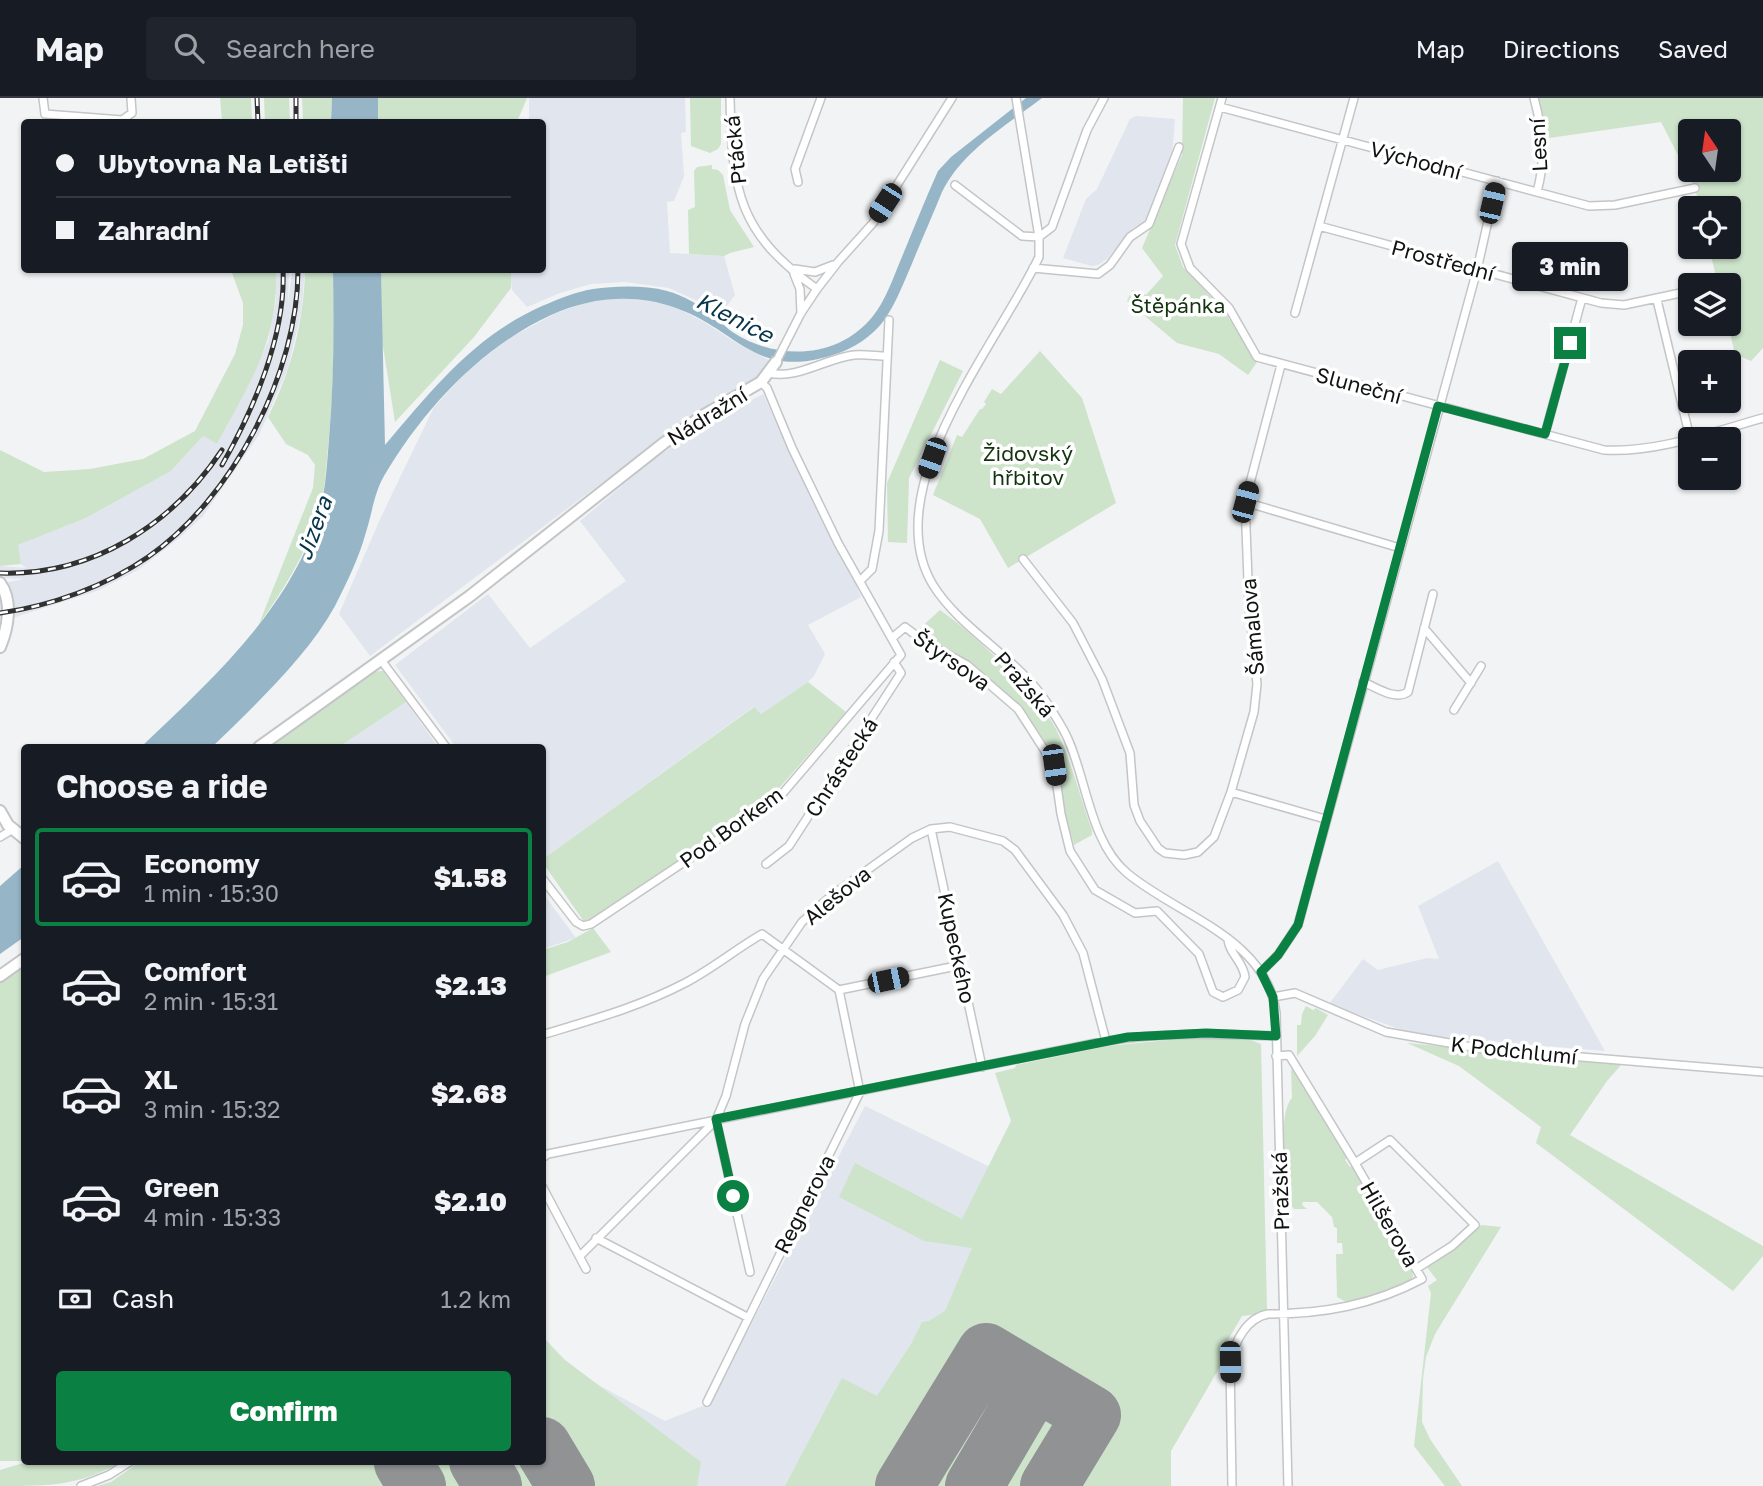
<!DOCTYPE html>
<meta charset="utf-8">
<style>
:root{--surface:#171b24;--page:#20242c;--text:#f1f3f6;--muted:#9ea1a6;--line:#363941;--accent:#0b8043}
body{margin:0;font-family:"Golos Text",sans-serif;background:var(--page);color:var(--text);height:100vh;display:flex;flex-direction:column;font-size:26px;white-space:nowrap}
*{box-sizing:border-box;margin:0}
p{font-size:23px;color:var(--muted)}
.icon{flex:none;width:38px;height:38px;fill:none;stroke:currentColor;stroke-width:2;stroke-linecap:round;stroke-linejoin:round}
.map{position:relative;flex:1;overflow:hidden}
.side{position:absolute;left:21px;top:646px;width:525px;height:721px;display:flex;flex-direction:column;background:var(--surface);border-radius:7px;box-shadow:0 2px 5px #0004}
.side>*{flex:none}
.guide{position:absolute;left:21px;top:21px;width:525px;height:154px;border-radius:7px;box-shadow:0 2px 5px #0004;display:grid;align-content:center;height:154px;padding:0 35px;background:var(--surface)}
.needle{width:46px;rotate:347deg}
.buttons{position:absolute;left:1678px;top:21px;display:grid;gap:14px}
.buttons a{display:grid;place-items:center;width:63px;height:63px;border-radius:7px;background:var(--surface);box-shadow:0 2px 5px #0004;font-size:35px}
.end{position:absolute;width:32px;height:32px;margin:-16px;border:9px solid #0b8043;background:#fff;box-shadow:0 0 0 4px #fff}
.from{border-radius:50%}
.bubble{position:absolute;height:49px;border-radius:7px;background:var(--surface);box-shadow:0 2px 5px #0004;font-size:23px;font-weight:800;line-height:49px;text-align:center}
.car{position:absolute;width:21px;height:42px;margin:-21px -10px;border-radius:9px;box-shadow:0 0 5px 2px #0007;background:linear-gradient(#222 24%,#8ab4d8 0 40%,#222 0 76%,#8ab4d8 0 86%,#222 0)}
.guide b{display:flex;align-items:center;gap:24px;height:66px;font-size:26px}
.guide b+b{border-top:2px solid var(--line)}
.guide i{width:18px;height:18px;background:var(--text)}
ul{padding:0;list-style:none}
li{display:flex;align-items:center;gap:21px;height:98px;margin:0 14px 10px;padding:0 21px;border:4px solid transparent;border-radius:7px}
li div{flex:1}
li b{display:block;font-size:26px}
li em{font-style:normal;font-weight:800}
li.current{border-color:var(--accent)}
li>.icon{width:63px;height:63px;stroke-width:1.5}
h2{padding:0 35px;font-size:32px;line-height:84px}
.pay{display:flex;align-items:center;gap:18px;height:77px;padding:0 35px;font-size:26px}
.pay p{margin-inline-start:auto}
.button{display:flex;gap:14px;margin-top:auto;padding:14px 35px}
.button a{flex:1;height:80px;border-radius:7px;background:var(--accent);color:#fff;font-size:28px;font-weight:800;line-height:80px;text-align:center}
header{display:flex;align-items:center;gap:42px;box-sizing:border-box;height:98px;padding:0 35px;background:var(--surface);border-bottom:2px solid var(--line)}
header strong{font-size:33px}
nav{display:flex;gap:38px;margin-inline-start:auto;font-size:24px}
.search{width:490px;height:63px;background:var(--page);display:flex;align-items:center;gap:18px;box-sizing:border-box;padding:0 24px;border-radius:7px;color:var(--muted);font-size:26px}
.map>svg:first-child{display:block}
.built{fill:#e1e6ee}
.green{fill:#cde3ca;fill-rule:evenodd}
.water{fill:#96b6c7}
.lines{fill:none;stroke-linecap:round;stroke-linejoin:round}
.runway{stroke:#909294;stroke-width:58}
.street-casing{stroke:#c4c5c7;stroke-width:10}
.secondary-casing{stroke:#c4c5c7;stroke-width:14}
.street{stroke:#fff;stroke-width:7}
.secondary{stroke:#fff;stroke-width:10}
.rail-casing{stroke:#303232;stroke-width:5}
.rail{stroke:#fff;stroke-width:2.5;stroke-dasharray:8;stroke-linecap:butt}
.route{stroke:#0b8043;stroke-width:9}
.labels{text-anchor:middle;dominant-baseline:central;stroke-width:7;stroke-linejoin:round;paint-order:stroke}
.street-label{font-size:21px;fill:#111212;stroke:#fff}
.park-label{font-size:21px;fill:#13340f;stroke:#fff}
.water-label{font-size:23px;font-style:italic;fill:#073549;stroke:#fff}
</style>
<header>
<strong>Map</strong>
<div class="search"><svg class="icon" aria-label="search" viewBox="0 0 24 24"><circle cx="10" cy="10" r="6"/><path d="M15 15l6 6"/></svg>Search here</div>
<nav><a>Map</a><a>Directions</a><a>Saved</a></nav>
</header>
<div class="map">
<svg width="1763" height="1388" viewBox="0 0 1763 1388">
<rect width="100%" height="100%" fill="#f1f3f5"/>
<path class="built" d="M529,0H685L686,34L681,35L684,78L674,103L667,104L670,155L724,158L735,197L720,217L704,206L669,190L625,184L591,186L560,195L527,209L512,192L510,172H542V24H529Z
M1136,18L1175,21L1172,59L1144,129H1134L1107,161L1098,167L1092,168L1063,160L1086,101L1097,91L1130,21Z
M276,172H289L288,207L292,172H305L301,215L288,270L259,337L203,418L178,441L138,472L97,493L3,523L0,536V486L23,481L0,480V468L26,470L21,466L17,447L86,420L171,373L203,338L217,346L268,244L276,203Z
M608,201H642L675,209L704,224L740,247L769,262L758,280L698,313L370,558L339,516L381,419L434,309L467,273L508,241L556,215L581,206Z
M763,296L803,383L852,475L861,499L808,527L825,556L814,578L808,584L761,616L753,609L543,761L542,649H456L395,567L488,496L530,550L626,483L580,423L656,359L719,319Z
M406,604L438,649H339Z
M1498,763L1605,953L1416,937L1329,906L1363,861L1378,872L1427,860L1439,861L1418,808Z
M542,794L576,840L543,851H542Z
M865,1008L992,1070L1109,1388H208L542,1363L593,1284L665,1323L710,1305Z"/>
<path class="green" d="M220,0H251L252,24H222Z
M264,0H289L290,24H265Z
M302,0H332L331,24H303Z
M378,0H527L517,24H378Z
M690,0H721V46L718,51L710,55L691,48Z
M1183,0H1215L1175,147L1183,169L1224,213L1257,264L1248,277L1219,256L1177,245L1127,203L1132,192L1146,197L1163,178L1142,150L1182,57Z
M1538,0H1763V250L1751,263L1735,256L1728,226L1729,187H1718L1709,149H1729V110H1700L1695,90L1661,24L1549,40ZM1690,33H1729V72H1690Z
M712,67V71L718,72L723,77L730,112L754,149L730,155L724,158L689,156L688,112L695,109L694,73L697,69Z
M231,172H276C279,243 249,286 217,346L203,338L171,373L86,420L18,447L21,466L0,468V352L44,374L90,371L143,361L195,333L235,256L243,227V205Z
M305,172H333C335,231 334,289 328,349C326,371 325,397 318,418C304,459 284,491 259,526L313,390L315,367L308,357L286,346L268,319C291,274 304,222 305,172Z
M381,172H511V190L474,239L395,324L382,242Z
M1040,253L1082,300L1116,405L1008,470L980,421L933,397L957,337L962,339L980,311H982L986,306L984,304L992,291L1001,296Z
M940,262L963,273L909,380L907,445L888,444L887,385Z
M940,512C972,534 1039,597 1056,631C1072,664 1080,699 1092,733V737L1074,747C1072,736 1067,727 1064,717C1060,700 1063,679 1056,664C1026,601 974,568 918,532Z
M380,573H383L406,604L339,649H269L373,574Z
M808,584L846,614L773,697L632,795L585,825L543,765V761L754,609L761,616Z
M593,830L611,854L543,879V852L568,844Z
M24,867V1363H0V884Z
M1306,908L1313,912L1316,910L1328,917L1315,938L1297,958V927H1301L1302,916Z
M1179,941H1248L1261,946L1267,1212L1252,1217L1242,1218L1225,1247V1260L1171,1353V1388H785L842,1280L877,1298L911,1246L922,1224L929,1223L945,1213L972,1150L924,1143L839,1099L855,1065L962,1121L1011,1023L995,975L1015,970L1016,967L1107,948Z
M1407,945L1622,966L1607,983L1570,1037L1763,1148V1158L1733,1193L1536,1045L1541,1029L1459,968Z
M1291,971L1299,980L1347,1060L1345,1062L1350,1069L1352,1068L1412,1171L1413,1179L1405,1186L1388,1193L1348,1205L1337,1199L1336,1156H1343L1342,1145H1337V1130L1334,1129L1332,1119L1317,1104H1303L1302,1107L1307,1111H1294L1286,1101C1286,1079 1277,1015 1292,1000Z
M1481,1127L1501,1129L1435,1236L1426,1259L1423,1281L1422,1324L1430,1341L1462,1388H1445L1414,1348L1431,1195L1428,1188L1437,1182L1426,1168L1455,1150Z
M543,1239L565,1262L701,1364L697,1388H97L111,1384L141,1363H542Z
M30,1363H123C79,1388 50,1388 0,1388V1372Z"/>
<path class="water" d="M332,0H378V24H331Z
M1026,0H1042C1007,27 962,53 942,94C932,119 921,143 911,168C903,186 896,205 885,221C873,238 853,251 833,257C755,282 738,232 676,210C635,195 591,199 551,217C480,250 424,311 384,378C374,395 372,416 366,434C359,460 347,484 335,508C307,559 254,608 212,649H141C210,583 292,510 319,415C326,392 327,365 329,341C334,284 334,228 333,172H381L385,347C433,291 473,239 542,208C559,201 575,194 593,191C616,188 644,187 667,193C683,197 701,208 714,218C721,223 726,230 734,235C778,263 839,261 873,218C885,203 892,183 899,166C912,135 924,104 938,73L951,59Z
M24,767V839L0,856V788Z"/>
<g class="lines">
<path class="runway" d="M542,1348L566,1388
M406,1363L403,1365L417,1388
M478,1363L493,1388
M904,1388L986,1254L1092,1317L1049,1388
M974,1388L1029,1294"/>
<g class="street-casing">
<path id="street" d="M43,0L45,16L122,22L132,15L131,0
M730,0C732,93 738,135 817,191
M1016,0L1039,139V159C999,244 875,391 933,487C961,532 1018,560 1047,605C1055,618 1065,632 1070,646C1087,687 1092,746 1127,775C1177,817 1267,840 1276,915L1288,1388
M1222,0L1181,146L1190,170L1229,210L1257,259L1604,352C1657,355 1712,334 1763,320
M1534,0C1543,33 1546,61 1537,94
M1220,9L1589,108L1615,107L1695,90
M798,84L795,71L821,0
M955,87L1022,138L1039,139
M1319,128L1601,205L1624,207L1690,193
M1039,139L1052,129L1087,32L1104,0
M1033,170L1098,176L1110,167L1130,139L1149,126L1179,49
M795,171L815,174L833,167
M794,176L800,191L801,215
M1657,202L1690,340
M1295,215L1354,0
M776,264L801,215L817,191L838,164L873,125L952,0
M769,275C796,282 827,260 854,257C865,256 877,258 887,258
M1545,336L1582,200
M1245,404L1400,450
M1023,461L1073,525L1102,581L1130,655L1134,707L1140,723L1158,750L1165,755L1184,757L1198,754L1214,739L1231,694L1254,614L1257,586L1249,508L1245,404L1281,267
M860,483L872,471L879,433L889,222
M1424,530L1471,585
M892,540L905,529L925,544L967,567L1018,611L1054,667L1061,716L1070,753L1095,792L1135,815L1157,813L1199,856L1213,894L1223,899L1238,892L1245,879C1243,863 1230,857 1228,842
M381,562L446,649
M1363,584C1376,589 1395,603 1408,594L1433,496
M1454,612L1481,568
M1231,694L1325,721
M931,731L982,969
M0,739L13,731
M766,766L789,748L901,575L894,564
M542,780L576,824L583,828L591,826L777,702L901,557L838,445L792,350L767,290L761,284
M1261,874L1278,857L1298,827L1477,172L1497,83
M839,892L961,867
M1273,899L1295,895L1386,934L1484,951L1763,974
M542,937C591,922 639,909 685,885C712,871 736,851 762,836L839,892L860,994L707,1304
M542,1060L548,1056L1106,943C1162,934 1219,936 1276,938
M1355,1065L1390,1042L1475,1127L1452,1148L1416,1171
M542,1088L586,1171
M596,1140L747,1219
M580,1158L715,1023
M750,1174L716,1022L726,998L745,926L763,881L802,824L831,798L912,740L931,731L950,729L1003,743L1015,752L1063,817L1083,855L1106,943
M81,1388L109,1377L131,1363
M1232,1388L1230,1264C1235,1244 1246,1220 1268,1216C1323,1216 1373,1207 1422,1181L1355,1065L1289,957L1276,958"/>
</g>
<g class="secondary-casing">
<path id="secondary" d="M0,485C13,503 8,530 0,549
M259,649L470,498L664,345L704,317L761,284L776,264
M0,713L8,727L24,740
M0,878L24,861"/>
</g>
<use href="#street" class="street"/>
<use href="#secondary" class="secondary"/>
<g class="rail-casing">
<path id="rail" d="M257,0L258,24
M296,0V24
M222,367C254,311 286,236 283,172
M0,475C92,478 172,427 222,352
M0,515C51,508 106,488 148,459C233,400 298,274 298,172"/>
</g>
<use href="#rail" class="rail"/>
</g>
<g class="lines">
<path class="route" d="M733,1098L716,1021L1128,939L1206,935L1276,938L1273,899L1261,874L1278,857L1298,827L1438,308L1545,336L1570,245"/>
</g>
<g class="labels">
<g class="street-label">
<text transform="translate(1538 47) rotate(-93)">Lesní</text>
<text transform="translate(735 52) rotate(-96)">Ptácká</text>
<text transform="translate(1416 62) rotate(15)">Východní</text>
<text transform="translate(1443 162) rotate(15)">Prostřední</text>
<text transform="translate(1359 287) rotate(15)">Sluneční</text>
<text transform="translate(707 318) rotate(-32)">Nádražní</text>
<text transform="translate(1252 529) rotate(-95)">Šámalova</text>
<text transform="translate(952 562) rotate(35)">Štyrsova</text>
<text transform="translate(1025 586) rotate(49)">Pražská</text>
<text transform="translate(841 669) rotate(-57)">Chrástecká</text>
<text transform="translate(731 729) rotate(-36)">Pod Borkem</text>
<text transform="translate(837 797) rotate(-39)">Alešova</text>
<text transform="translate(957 850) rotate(78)">Kupeckého</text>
<text transform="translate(1514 952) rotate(6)">K Podchlumí</text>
<text transform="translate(1280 1093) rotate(-92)">Pražská</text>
<text transform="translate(804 1106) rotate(-63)">Regnerova</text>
<text transform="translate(1390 1126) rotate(60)">Hilšerova</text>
</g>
<g class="park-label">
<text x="1178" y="207">Štěpánka</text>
<text x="1028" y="355">Židovský<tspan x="1028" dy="24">hřbitov</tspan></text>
</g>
<g class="water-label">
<text transform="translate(735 219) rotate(27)">Klenice</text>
<text transform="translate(313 430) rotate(-70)">Jizera</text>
</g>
</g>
</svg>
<div class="buttons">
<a><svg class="needle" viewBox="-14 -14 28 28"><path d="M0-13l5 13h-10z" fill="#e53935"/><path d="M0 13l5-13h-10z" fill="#9ea1a6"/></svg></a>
<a><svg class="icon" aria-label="locate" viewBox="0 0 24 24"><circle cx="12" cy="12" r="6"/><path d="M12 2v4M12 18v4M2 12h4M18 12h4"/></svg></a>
<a><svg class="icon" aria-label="layers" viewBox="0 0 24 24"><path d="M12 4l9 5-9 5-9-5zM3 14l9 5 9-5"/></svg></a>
<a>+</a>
<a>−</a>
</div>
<i class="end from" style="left:733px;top:1098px"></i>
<i class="end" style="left:1570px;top:245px"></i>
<div class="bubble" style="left:1512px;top:144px;width:116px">3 min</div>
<i class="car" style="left:885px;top:105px;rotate:213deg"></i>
<i class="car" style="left:1492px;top:105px;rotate:13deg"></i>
<i class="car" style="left:932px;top:360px;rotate:199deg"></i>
<i class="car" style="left:1245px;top:404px;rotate:15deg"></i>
<i class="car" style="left:1054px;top:667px;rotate:172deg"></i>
<i class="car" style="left:888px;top:882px;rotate:78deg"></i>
<i class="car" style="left:1230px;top:1264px;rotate:179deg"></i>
<div class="guide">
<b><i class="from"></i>Ubytovna Na Letišti</b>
<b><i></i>Zahradní</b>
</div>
<section class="side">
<h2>Choose a ride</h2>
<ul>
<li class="current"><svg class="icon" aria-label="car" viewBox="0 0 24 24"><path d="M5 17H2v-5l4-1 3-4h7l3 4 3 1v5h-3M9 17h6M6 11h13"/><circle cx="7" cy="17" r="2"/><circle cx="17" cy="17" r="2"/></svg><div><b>Economy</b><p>1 min · 15:30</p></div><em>$1.58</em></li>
<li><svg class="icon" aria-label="car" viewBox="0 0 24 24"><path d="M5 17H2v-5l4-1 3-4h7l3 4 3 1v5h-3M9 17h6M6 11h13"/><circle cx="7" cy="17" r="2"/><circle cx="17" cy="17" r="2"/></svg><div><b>Comfort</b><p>2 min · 15:31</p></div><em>$2.13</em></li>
<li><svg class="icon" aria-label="car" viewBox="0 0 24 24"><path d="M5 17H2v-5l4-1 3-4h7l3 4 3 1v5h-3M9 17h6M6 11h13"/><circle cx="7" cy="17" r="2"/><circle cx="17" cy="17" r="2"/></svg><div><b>XL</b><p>3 min · 15:32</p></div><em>$2.68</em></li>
<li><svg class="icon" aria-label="car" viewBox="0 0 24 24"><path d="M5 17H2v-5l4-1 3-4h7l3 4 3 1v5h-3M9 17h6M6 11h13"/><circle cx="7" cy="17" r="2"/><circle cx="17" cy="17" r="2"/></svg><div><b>Green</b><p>4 min · 15:33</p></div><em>$2.10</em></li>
</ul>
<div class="pay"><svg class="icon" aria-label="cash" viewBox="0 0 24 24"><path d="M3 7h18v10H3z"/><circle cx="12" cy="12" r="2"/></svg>Cash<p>1.2 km</p></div>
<div class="button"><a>Confirm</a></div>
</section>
</div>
